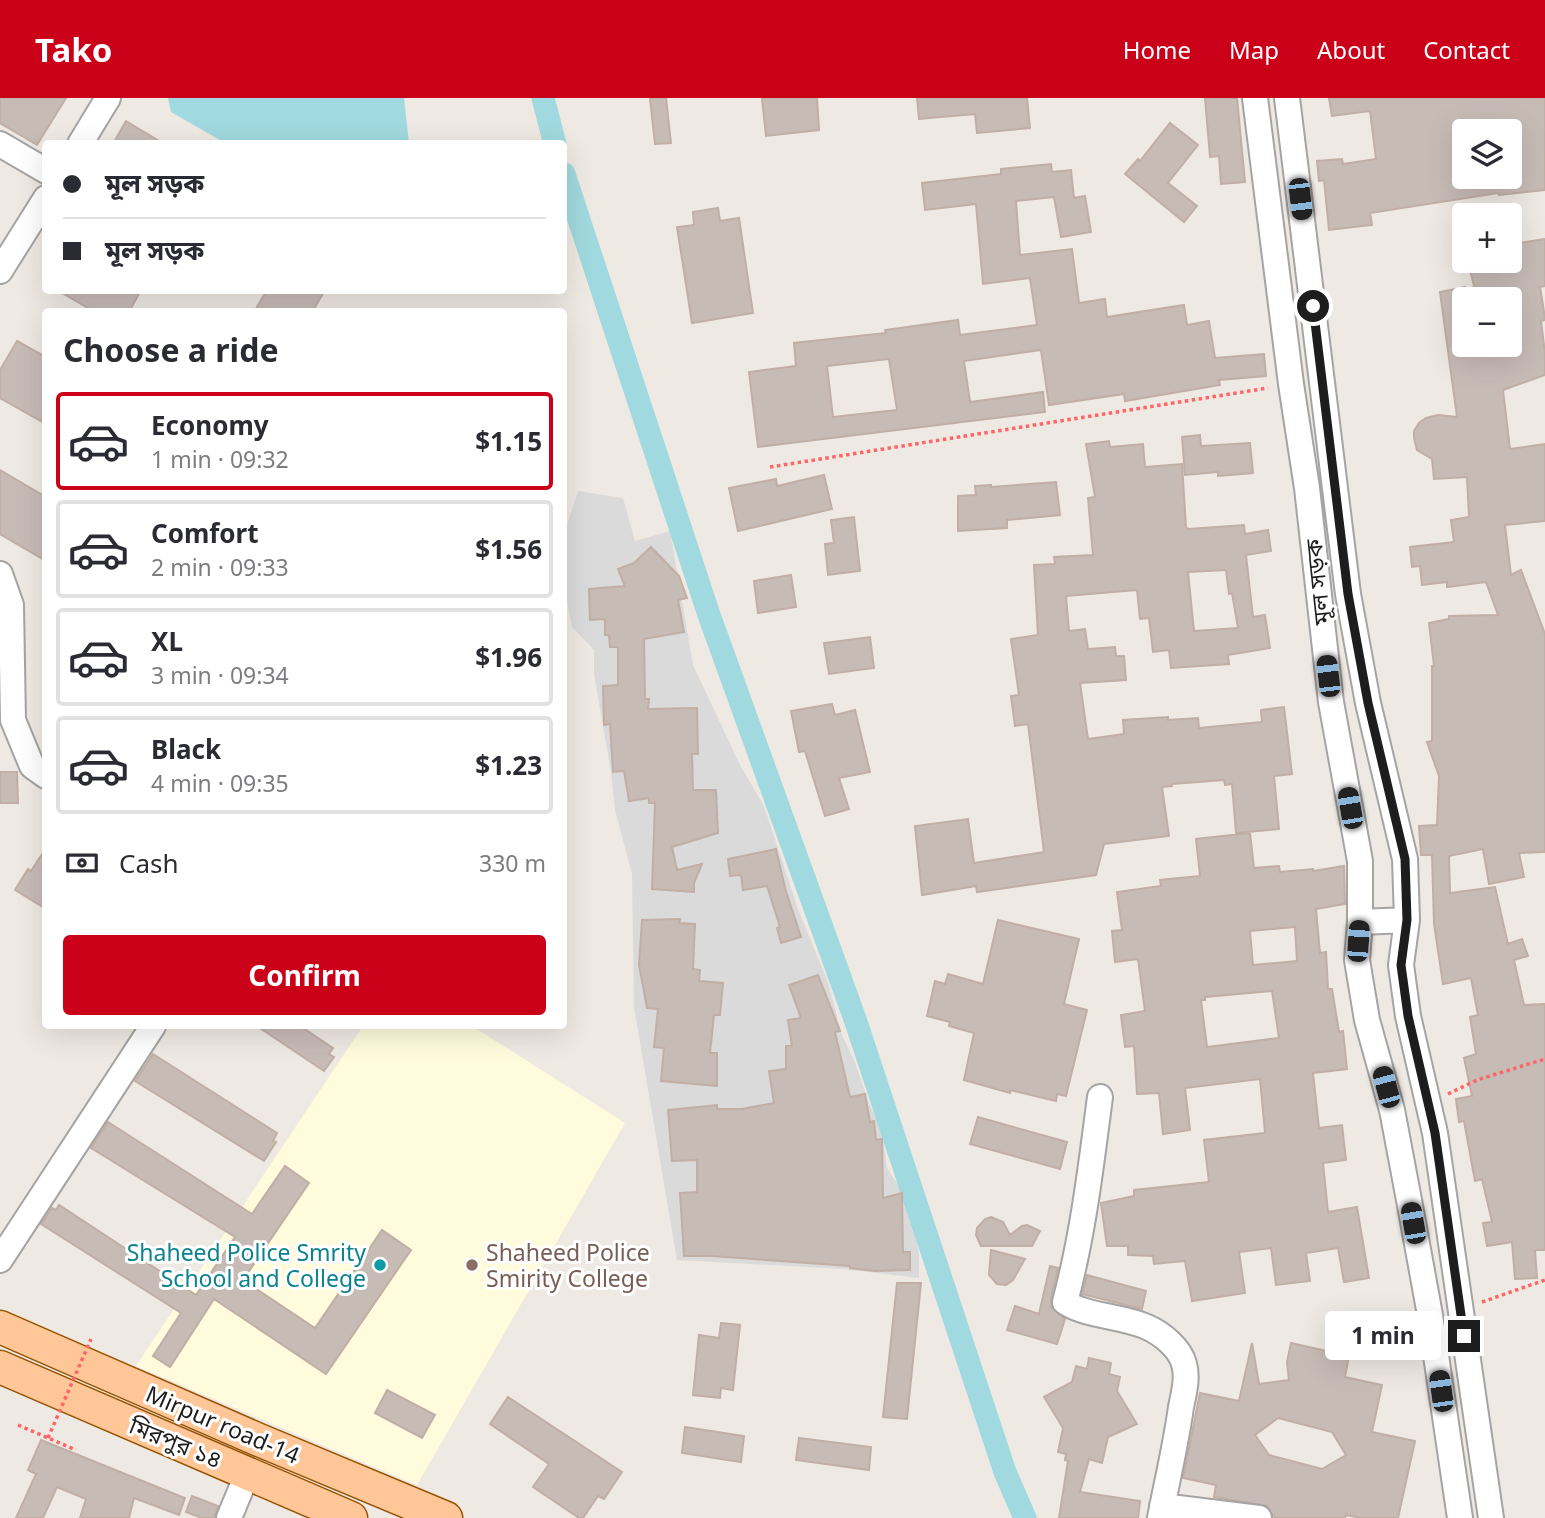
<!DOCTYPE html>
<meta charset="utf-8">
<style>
:root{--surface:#fff;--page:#f2f2f3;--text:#2b2b33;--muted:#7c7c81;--line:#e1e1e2;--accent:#cb0019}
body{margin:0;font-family:"Noto Sans","Noto Sans Bengali",sans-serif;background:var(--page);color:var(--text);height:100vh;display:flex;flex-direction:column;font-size:26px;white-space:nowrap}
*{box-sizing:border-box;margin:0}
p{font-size:23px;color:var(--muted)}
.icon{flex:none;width:38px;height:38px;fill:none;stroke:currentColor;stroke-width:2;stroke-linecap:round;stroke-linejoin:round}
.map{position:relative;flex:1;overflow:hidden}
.side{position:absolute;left:42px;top:210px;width:525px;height:721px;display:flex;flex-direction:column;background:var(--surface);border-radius:7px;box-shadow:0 7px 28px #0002}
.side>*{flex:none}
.hud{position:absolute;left:42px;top:42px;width:525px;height:154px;border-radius:7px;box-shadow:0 7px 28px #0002;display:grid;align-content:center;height:154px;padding:0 21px;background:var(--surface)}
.fabs{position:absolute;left:1452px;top:21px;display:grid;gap:14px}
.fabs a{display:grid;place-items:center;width:70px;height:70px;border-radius:7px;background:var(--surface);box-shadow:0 7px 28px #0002;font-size:35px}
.end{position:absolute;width:32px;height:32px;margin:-16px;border:9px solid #1d1d1d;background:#fff;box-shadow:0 0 0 4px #fff}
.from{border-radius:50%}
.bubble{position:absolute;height:49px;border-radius:7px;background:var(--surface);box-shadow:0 7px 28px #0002;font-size:23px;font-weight:700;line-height:49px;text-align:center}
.car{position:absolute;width:21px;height:42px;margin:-21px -10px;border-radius:9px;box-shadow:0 0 5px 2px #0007;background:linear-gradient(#222 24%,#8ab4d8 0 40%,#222 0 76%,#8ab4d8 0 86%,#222 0)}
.hud b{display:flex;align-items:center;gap:24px;height:66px;font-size:26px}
.hud b+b{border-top:2px solid var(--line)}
.hud i{width:18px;height:18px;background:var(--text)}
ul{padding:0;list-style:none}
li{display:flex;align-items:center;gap:21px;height:98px;margin:0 14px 10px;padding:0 7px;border:4px solid var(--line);border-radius:7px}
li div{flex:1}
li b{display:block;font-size:26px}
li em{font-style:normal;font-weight:700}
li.current{border-color:var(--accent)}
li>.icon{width:63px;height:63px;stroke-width:1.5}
h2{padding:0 21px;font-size:32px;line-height:84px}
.pay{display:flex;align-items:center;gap:18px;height:77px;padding:0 21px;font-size:26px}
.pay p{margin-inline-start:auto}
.action{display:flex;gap:14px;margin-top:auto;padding:14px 21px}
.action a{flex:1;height:80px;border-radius:7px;background:var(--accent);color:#fff;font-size:28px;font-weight:700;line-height:80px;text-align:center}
header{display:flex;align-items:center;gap:42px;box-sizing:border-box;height:98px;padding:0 35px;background:var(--accent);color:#fff}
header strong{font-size:33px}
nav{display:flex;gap:38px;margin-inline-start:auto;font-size:24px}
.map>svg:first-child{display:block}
.residential{fill:#dbdada}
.education{fill:#fffbdc;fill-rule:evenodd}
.water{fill:#a0d9df}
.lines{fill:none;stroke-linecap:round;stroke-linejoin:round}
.canal{stroke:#a0d9df;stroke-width:23}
.building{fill:#c7bbb6;stroke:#c1aea4;stroke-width:2;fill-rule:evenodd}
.minor-casing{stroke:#a4a4a4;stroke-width:28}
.major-casing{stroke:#975300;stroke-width:35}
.path{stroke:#ff6466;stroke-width:3.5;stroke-dasharray:3.5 3.5;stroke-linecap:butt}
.minor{stroke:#fff;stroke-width:24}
.major{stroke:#ffc698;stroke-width:32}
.path-bridge{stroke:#ff6466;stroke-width:3.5;stroke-dasharray:3.5 3.5;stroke-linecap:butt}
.route{stroke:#1d1d1d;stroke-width:9}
.culture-dot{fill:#0f9aa8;stroke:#fff;stroke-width:2.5}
.education-dot{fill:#8d6e63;stroke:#fff;stroke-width:2.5}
.labels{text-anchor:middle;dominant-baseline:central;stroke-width:6;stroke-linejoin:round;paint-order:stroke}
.street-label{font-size:23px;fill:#1d1d1d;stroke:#fff}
.culture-label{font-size:23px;fill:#0d838f;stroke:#fff;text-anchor:end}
.education-label{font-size:23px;fill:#785e54;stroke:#fff;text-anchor:start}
</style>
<header>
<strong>Tako</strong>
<nav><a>Home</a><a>Map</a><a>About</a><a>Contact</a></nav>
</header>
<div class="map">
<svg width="1545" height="1420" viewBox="0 0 1545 1420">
<rect width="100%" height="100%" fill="#efe9e3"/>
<path class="residential" d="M578,393L623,400L635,443L670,433L693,567L740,667L764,708L799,814L828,884L842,937L854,962L869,1005L882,1033L887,1070L903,1094L915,1131L919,1157V1180L843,1171L677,1162L634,909L632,776L615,712L611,674L594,576V552L572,529L564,489V436Z"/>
<path class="education" d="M363,928H472L625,1025L417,1387L136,1268ZM285,1068L309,1085L243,1182L315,1230L382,1132L411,1152L326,1276L200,1191ZM187,1206L204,1217L169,1269L153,1258ZM387,1292L435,1317L423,1340L375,1315Z"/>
<path class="water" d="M168,0H404L409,45H225L171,14Z"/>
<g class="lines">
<path class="canal" d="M543,0L555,46
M564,76L709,517L855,921L1005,1374L1025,1420"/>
</g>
<path class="building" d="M0,0H66L37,47L0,25Z
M650,0H666L671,45L655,46Z
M762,0H817L819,32L766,38Z
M917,0H1027L1030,30L977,35L975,16L919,21Z
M1205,0H1237L1245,84L1221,86L1219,58L1210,59Z
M1329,0H1545V92L1499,97L1498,95L1370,115L1372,127L1329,132L1324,82L1319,83L1317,63L1342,61L1343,66L1376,61L1370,13L1332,18ZM1465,33H1510V79H1465Z
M126,23L164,46H113Z
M1170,25L1198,47L1168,85L1197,108L1184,124L1125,76L1138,61L1140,63Z
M1051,66L1052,74L1071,72L1074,100L1085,98L1091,134L1061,139L1054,99L1016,103L1020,157L1072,151L1079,205L1105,201L1107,219L1184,207L1187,227L1209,223L1215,260L1264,256L1266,278L1219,282L1220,287L1125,303L1124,296L1049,307L1041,252L964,263L970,304L1043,294L1045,314L758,349L749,274L796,268L794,245L886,235L885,232L958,222L960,237L1037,227L1030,180L983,186L976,106L925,112L922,85L1001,76V71ZM889,261L897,312L833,319L827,268Z
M718,110L720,123L739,120L753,215L692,225L677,129L694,127L693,114Z
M1545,141V188L1540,189L1545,220V222L1541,223L1545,255V277L1503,292L1510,351L1545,346V423L1505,427L1511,477L1521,472L1545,536V754L1519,755L1524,779L1489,786L1483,751L1449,758L1450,795L1495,789L1508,846L1522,841L1528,858L1514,862L1524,907L1545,906V1152H1535L1537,1180L1515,1181L1512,1144L1487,1148L1483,1125L1492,1124L1482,1081L1475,1083L1464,1023L1459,1024L1456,1001L1472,998L1464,960L1476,956L1470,919L1478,917L1471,880L1443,886L1434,826L1432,757H1421L1419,728L1437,727L1439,678L1427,644L1432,643V568H1434L1429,525L1449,521V518L1498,517L1486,484L1447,489V484L1422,487L1420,468L1412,469L1410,449L1454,444L1451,422L1469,419L1467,379L1434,381L1432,361L1417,352L1414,340V333L1419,325L1426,320L1438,317L1457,319L1440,194L1465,189V247H1510V201H1477L1468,163H1521L1519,145Z
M57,192H141L129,214H95Z
M267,192H325L312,214H254Z
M17,243L46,259V326L0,300V272Z
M1200,337L1201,348L1250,345L1253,375L1218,378V374L1185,377L1182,339Z
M1109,343L1110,349L1143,346L1145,369L1182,366L1186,429L1188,431L1244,427L1245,436L1268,432L1271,453L1246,457L1253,519L1265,517L1270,550L1228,557L1229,566L1171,570L1169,552L1153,554L1149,520L1140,521L1137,492L1066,498L1069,533L1085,531L1088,551L1115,549L1116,558H1124L1126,582L1080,585L1088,641L1124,636L1123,622L1168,619V622L1198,620L1199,630L1262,624L1261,612L1284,609L1292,676L1274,678L1279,731L1236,735L1232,686L1225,687L1224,682L1172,686V688L1162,689L1169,738L1104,746L1096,777L977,794L976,788L922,797L915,728L968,721L974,765L1044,754L1028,626L1015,628L1011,598L1019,597L1011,541L1038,537L1034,467L1055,466L1054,459L1093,457L1088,400L1095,399L1086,346ZM1226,472L1229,496L1232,495L1238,530L1194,533L1188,474Z
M0,372L46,399V463L0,436Z
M824,377L832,411L738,433L729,390L776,381L777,388Z
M1056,384L1060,417L1007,422V430L958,433V398L976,397L975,388L991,387V389Z
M854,419L860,473L828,477L825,446L834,445L831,422Z
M651,449L679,478L687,500L678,502L684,534L644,541L645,601H649L648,611L697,610L698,656H692L693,692H716L718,735L672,749L677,772L702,766L694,785V794L652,791L655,705H649V700L629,703L624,673L613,674L610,626L604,627L603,588L618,587V549H610L609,537H605V521L590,522L589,491L625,488L618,471L634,465Z
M791,477L796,509L758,515L754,483Z
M870,539L874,570L829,576L824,545Z
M832,606L835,617L855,612L870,674L839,680L849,711L825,718L805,653L799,654L791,613Z
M0,674H17L18,705H0Z
M1250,735L1254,770L1279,768L1280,774L1313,771V773L1344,768L1345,806L1316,811L1320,855L1326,854L1328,891H1332L1339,934L1343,933L1347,971L1313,975L1319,1030L1342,1027L1346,1062L1323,1065L1328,1114L1357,1109L1369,1180L1344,1184L1338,1150L1306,1155L1310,1183L1276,1187L1271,1150L1239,1154L1245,1195L1192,1203L1185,1163L1154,1166L1153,1158L1128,1157V1148H1107L1101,1105L1134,1098V1092L1143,1091L1209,1084L1204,1042L1265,1035L1260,981L1185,990L1190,1032L1163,1036L1159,995L1137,996L1134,948L1125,949L1121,917L1145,913L1138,861L1115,864L1112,833L1122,832L1117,794L1161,788L1160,782L1200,778L1196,741ZM1295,829L1297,863L1253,867L1250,833ZM1272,893L1279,940L1207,949L1201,902H1205V899Z
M46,750V811L15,792L28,771L31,773Z
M776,751L785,790L801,839L781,845L777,830L780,829L767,788L743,792L741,777L730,778L728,761Z
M680,821L679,825L695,826L693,871L700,872L699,883L723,885L720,917H714L710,955H717V988L661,983L664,950L654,949L658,911L647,910L639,867L642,822Z
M998,822L1079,841L1064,906L1087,912L1066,998L1057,996L1056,1003L1010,992V995L964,982L974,935L949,928L950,924L927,918L935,883L945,886L948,876L983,886Z
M818,877L840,933L835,934L850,999L865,996L870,1024L874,1023L876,1042L882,1041L883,1100L902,1095L903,1154H910V1172L875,1173L850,1170V1168L712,1158H684L680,1095L697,1094V1062L672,1063L668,1012L717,1007V1011H742L774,1005L769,973L786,971V948H792L788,922L801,920L789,887Z
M257,928H300L333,950L329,956L334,959L324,973Z
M153,956L277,1035L273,1043L276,1044L264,1063L135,983Z
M978,1019L1067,1044L1060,1071L970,1046Z
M108,1024L252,1116L285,1068L309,1085L243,1182L315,1230L382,1132L411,1152L326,1276L214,1201L170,1269L153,1258L181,1215L41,1126L52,1110L56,1112L59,1107L196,1197L235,1139L91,1050Z
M991,1119L1003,1124L1010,1137L1022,1128L1027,1127L1040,1133L1032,1148H981L976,1137L977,1130L985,1121Z
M991,1152L1025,1161L1013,1182L1006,1187L997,1186L989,1177Z
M1050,1168L1058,1170L1051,1200V1209L1065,1221L1057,1246L1007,1232L1015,1208L1039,1216Z
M1087,1177L1146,1193L1142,1211L1082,1196Z
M897,1185H921L907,1321L883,1319Z
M721,1225L740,1227L733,1292L721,1290L720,1300L693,1297L699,1237L719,1240Z
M1252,1245L1259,1286L1289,1282L1287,1264L1291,1245L1349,1258L1345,1279L1382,1287L1372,1334L1415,1343L1398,1420H1362L1346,1417L1345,1420H1277L1274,1419L1267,1408L1214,1399L1216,1387L1183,1380L1200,1295L1239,1303ZM1278,1320L1332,1334L1346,1357L1322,1371L1269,1357L1255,1337Z
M1089,1260L1111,1265L1109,1276L1120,1279L1117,1293L1137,1326L1108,1339L1102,1365L1089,1361L1080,1394L1140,1403L1138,1420H1059L1068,1363L1065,1362L1066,1356L1058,1354L1063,1330L1044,1299L1072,1284L1076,1268L1087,1271Z
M387,1292L435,1317L422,1340L375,1315Z
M508,1299L622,1374L604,1401L598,1398L583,1420H579L533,1389L549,1366L490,1326Z
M685,1329L744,1338L741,1364L682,1355Z
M799,1340L871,1349L869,1372L796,1362Z
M41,1342L185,1400L179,1417L134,1400L129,1420H80L86,1401L57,1389L43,1420H16L36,1376L28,1372Z
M192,1398L218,1408L214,1420H202L186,1414Z"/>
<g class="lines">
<g class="minor-casing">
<path id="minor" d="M1255,0L1291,286L1307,390L1331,604L1360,763V824L1357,862L1367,922L1392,1012L1409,1102L1430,1217L1460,1420
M1287,0L1348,496L1368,605L1405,761L1407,822L1401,867L1408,918L1435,1035L1491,1420
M0,46L46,73
M80,46L108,0
M0,173L46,100
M0,476L11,507L13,622L32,668L46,678
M1360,824L1407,822
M1100,999C1091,1068 1083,1137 1065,1204C1085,1218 1122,1218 1147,1229C1161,1235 1180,1250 1184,1266C1188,1279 1184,1295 1181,1309C1176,1346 1167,1383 1160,1420
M0,1162L153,928
M1162,1408L1259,1420
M229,1420L248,1374"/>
</g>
<g class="major-casing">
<path id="major" d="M0,1229L259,1342L446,1420
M0,1269L351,1420"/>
</g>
<path class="path" d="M770,369L1268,290
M1448,996L1477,982L1545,961
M1482,1204L1545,1182
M18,1327L76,1352"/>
<use href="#minor" class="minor"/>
<use href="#major" class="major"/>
<path class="path-bridge" d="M48,1340L91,1241"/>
</g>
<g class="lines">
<path class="route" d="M1313,208L1348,496L1368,605L1405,761L1407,822L1401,867L1408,918L1435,1035L1464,1238"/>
</g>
<circle class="culture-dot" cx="380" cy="1167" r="7"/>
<circle class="education-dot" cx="472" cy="1167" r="7"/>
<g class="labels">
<g class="street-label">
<text transform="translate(1317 484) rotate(-96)">মূল সড়ক</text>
<text transform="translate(223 1326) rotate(23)">Mirpur road-14</text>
<text transform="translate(176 1344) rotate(22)">মিরপুর ১৪</text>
</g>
<g class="culture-label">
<text x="366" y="1154">Shaheed Police Smrity<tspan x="366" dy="26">School and College</tspan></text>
</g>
<g class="education-label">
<text x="486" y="1154">Shaheed Police<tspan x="486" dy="26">Smirity College</tspan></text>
</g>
</g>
</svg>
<div class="fabs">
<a><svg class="icon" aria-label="layers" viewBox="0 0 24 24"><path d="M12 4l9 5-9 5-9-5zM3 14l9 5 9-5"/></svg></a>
<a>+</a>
<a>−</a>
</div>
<i class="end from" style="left:1313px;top:208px"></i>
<i class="end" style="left:1464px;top:1238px"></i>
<div class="bubble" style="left:1325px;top:1213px;width:116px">1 min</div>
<i class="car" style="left:1300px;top:101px;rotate:173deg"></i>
<i class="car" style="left:1328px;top:578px;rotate:353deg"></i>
<i class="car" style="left:1350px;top:710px;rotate:350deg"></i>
<i class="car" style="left:1358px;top:843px;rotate:4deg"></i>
<i class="car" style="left:1386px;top:989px;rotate:345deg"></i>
<i class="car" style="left:1413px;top:1125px;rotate:350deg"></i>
<i class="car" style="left:1441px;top:1293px;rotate:352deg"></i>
<div class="hud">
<b><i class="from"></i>মূল সড়ক</b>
<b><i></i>মূল সড়ক</b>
</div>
<section class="side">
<h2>Choose a ride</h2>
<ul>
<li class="current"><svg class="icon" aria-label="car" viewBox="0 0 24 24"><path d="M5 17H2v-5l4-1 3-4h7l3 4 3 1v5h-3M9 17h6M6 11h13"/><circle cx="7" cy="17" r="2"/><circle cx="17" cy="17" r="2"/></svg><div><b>Economy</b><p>1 min · 09:32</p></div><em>$1.15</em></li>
<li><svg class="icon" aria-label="car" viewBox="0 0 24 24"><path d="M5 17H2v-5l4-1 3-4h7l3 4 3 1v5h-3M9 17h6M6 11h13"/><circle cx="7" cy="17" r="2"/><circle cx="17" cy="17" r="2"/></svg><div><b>Comfort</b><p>2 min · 09:33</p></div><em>$1.56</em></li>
<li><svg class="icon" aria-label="car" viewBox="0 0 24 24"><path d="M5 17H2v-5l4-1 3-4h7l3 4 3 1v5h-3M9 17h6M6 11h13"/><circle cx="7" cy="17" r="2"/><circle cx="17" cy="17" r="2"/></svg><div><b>XL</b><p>3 min · 09:34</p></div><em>$1.96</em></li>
<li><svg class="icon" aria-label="car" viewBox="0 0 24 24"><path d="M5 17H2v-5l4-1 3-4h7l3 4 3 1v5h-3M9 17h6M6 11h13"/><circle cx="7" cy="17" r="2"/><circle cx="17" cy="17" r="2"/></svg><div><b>Black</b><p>4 min · 09:35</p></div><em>$1.23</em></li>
</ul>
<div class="pay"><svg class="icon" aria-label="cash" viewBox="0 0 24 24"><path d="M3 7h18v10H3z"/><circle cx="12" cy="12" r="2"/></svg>Cash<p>330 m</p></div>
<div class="action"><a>Confirm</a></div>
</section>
</div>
